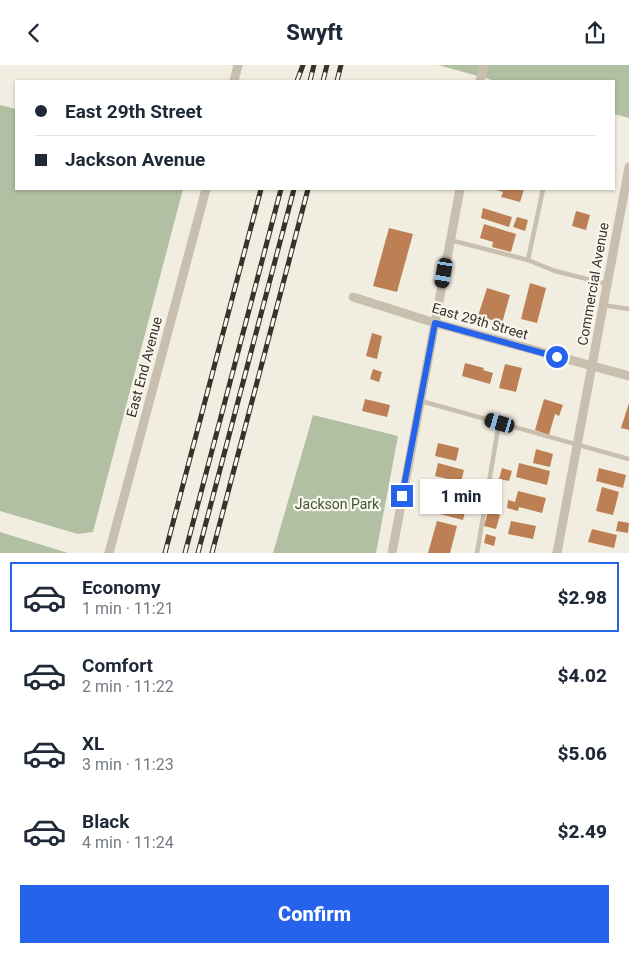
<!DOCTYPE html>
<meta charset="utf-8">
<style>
:root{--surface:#fff;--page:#f2f2f3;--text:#1f2937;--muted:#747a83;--line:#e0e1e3;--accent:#2563eb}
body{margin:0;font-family:Roboto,sans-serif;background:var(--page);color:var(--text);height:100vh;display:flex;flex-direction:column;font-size:19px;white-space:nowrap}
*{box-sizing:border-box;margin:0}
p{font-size:16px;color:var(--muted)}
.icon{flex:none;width:28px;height:28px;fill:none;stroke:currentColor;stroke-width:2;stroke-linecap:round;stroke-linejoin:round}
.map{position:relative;height:488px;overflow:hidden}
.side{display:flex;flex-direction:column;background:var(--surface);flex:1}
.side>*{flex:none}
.guide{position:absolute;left:15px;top:15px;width:600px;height:110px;border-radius:0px;box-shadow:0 1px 4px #0004;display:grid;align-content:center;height:110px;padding:0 20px;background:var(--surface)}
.end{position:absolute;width:22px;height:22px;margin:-11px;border:6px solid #2563eb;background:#fff;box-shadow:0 0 0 2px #fff}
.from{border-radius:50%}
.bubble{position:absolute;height:35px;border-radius:0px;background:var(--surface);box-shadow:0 1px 4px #0004;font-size:16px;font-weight:800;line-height:35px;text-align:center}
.car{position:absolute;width:15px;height:30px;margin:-15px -8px;border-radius:6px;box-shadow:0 0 4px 1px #0007;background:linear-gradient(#222 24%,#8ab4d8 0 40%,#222 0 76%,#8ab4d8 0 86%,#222 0)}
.guide b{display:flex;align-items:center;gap:18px;height:48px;font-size:19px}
.guide b+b{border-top:1px solid var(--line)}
.guide i{width:12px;height:12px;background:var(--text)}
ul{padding:9px 0 0;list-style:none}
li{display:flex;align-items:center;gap:15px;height:70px;margin:0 10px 8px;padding:0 10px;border:2px solid transparent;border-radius:0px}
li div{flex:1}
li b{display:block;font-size:19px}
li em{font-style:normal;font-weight:800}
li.on{border-color:var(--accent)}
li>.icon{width:45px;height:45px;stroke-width:1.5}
.cta{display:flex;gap:10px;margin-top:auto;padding:10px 20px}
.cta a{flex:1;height:58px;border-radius:0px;background:var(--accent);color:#fff;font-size:20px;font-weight:800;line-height:58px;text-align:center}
header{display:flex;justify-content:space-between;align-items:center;height:65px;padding:0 20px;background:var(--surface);font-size:22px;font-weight:800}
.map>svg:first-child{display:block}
.green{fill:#b1c0a2}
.building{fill:#bc8054}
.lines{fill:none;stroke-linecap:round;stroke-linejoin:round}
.lane{stroke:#c9bfae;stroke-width:4.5}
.street{stroke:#c9bfae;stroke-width:9}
.rail-casing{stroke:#38322b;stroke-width:5}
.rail{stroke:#f9f6ed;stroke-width:3;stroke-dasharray:9;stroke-linecap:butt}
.route{stroke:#2563eb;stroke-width:6}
.labels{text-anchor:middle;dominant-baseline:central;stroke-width:4.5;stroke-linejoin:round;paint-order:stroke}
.street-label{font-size:14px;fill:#38322b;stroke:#f9f6ed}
.park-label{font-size:14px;fill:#415531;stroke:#f9f6ed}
</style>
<header><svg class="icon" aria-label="back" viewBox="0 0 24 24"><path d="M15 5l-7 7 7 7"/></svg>Swyft<svg class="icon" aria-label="share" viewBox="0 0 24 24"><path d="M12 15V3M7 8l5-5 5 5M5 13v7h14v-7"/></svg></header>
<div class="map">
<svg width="629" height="488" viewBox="0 0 629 488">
<rect width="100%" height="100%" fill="#f2ede1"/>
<path class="green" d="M438,0H629V53L614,49V16H496Z
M0,40L16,44V124H183L93,467L78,469L0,446Z
M313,350L398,371L376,488H273Z
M0,467L68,488H0Z"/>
<path class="building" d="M493,124H524L520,137L501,132L503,127Z
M483,143L512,152L509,162L481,153Z
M576,146L590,150L586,165L572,161Z
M517,152L528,155L525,166L513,162Z
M484,159L516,169L511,187L492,182L493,177L480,173Z
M389,163L413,169L397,227L373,221Z
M530,218L546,223L537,258L521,254Z
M487,223L510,230L502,258L478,251Z
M372,268L382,271L377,294L366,291Z
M465,298L484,303L483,305L493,308L490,319L462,311Z
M505,299L522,303L516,327L499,323Z
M373,304L382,307L379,317L370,314Z
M365,334L390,340L387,352L362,346Z
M544,334L563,340L559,351L555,349L549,370L535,365Z
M629,338V365L621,363Z
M438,378L459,383L456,396L435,391Z
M536,384L553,389L550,402L533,398Z
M438,398L464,405L461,417L435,411Z
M519,398L550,406L547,420L516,412Z
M502,403L512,406L509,416L499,414Z
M599,403L626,410L623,423L596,416Z
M602,422L619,427L613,450L596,446Z
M434,426L468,435L463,455L428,446Z
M518,426L546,433L542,448L519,442L518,446L507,443L508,435L515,437Z
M488,446L500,450L496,464L484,461Z
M437,456L457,461L450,488H428Z
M511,456L536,461L533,474L508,469Z
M618,456L629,458L628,468L616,466Z
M592,464L617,470L614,483L588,477Z
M486,469L496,472L494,481L484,478Z"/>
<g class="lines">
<path class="lane" d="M450,175L528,195L555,206L607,219
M528,195L543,124
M603,240L629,244
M421,336L629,394
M477,488L499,358"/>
<path class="street" d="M234,16L238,0
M480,16L484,0
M353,232L435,258L629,311
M109,488L206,124
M392,488L460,124
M557,488L629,102"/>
<g class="rail-casing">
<path id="rail" d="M297,16L303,0
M310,16L314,0
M323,16L327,0
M337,16L341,0
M165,488L261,124
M185,488L281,124
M198,488L294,124
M212,488L308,124"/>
</g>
<use href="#rail" class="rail"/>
</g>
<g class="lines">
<path class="route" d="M402,431L435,258L557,292"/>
</g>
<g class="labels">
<g class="street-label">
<text transform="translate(593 219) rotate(-80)">Commercial Avenue</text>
<text transform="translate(480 256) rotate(16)">East 29th Street</text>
<text transform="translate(144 302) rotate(-75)">East End Avenue</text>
</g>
<g class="park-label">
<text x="337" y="439">Jackson Park</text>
</g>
</g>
</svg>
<i class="end from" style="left:557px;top:292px"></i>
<i class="end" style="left:402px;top:431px"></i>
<div class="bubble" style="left:420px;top:414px;width:82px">1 min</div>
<i class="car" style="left:444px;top:208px;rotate:190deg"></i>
<i class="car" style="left:500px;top:358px;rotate:286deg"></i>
<div class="guide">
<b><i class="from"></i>East 29th Street</b>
<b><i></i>Jackson Avenue</b>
</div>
</div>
<section class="side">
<ul>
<li class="on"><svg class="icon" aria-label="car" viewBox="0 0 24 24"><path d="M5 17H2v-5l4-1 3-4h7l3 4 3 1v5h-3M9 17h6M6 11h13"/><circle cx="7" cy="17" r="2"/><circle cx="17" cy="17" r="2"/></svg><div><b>Economy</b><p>1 min · 11:21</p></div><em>$2.98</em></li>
<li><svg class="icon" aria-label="car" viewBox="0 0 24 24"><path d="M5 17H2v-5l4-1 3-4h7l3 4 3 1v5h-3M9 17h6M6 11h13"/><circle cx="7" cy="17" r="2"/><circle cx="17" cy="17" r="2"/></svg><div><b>Comfort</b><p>2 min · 11:22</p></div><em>$4.02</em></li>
<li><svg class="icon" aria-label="car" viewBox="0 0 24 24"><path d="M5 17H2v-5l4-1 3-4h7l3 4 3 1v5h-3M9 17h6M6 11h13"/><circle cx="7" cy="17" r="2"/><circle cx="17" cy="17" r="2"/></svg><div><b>XL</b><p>3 min · 11:23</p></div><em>$5.06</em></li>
<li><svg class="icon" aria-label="car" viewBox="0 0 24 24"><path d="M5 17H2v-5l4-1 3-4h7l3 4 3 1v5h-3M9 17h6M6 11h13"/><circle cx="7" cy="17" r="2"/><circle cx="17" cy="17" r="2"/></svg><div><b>Black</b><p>4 min · 11:24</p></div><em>$2.49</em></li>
</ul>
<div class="cta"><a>Confirm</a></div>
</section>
